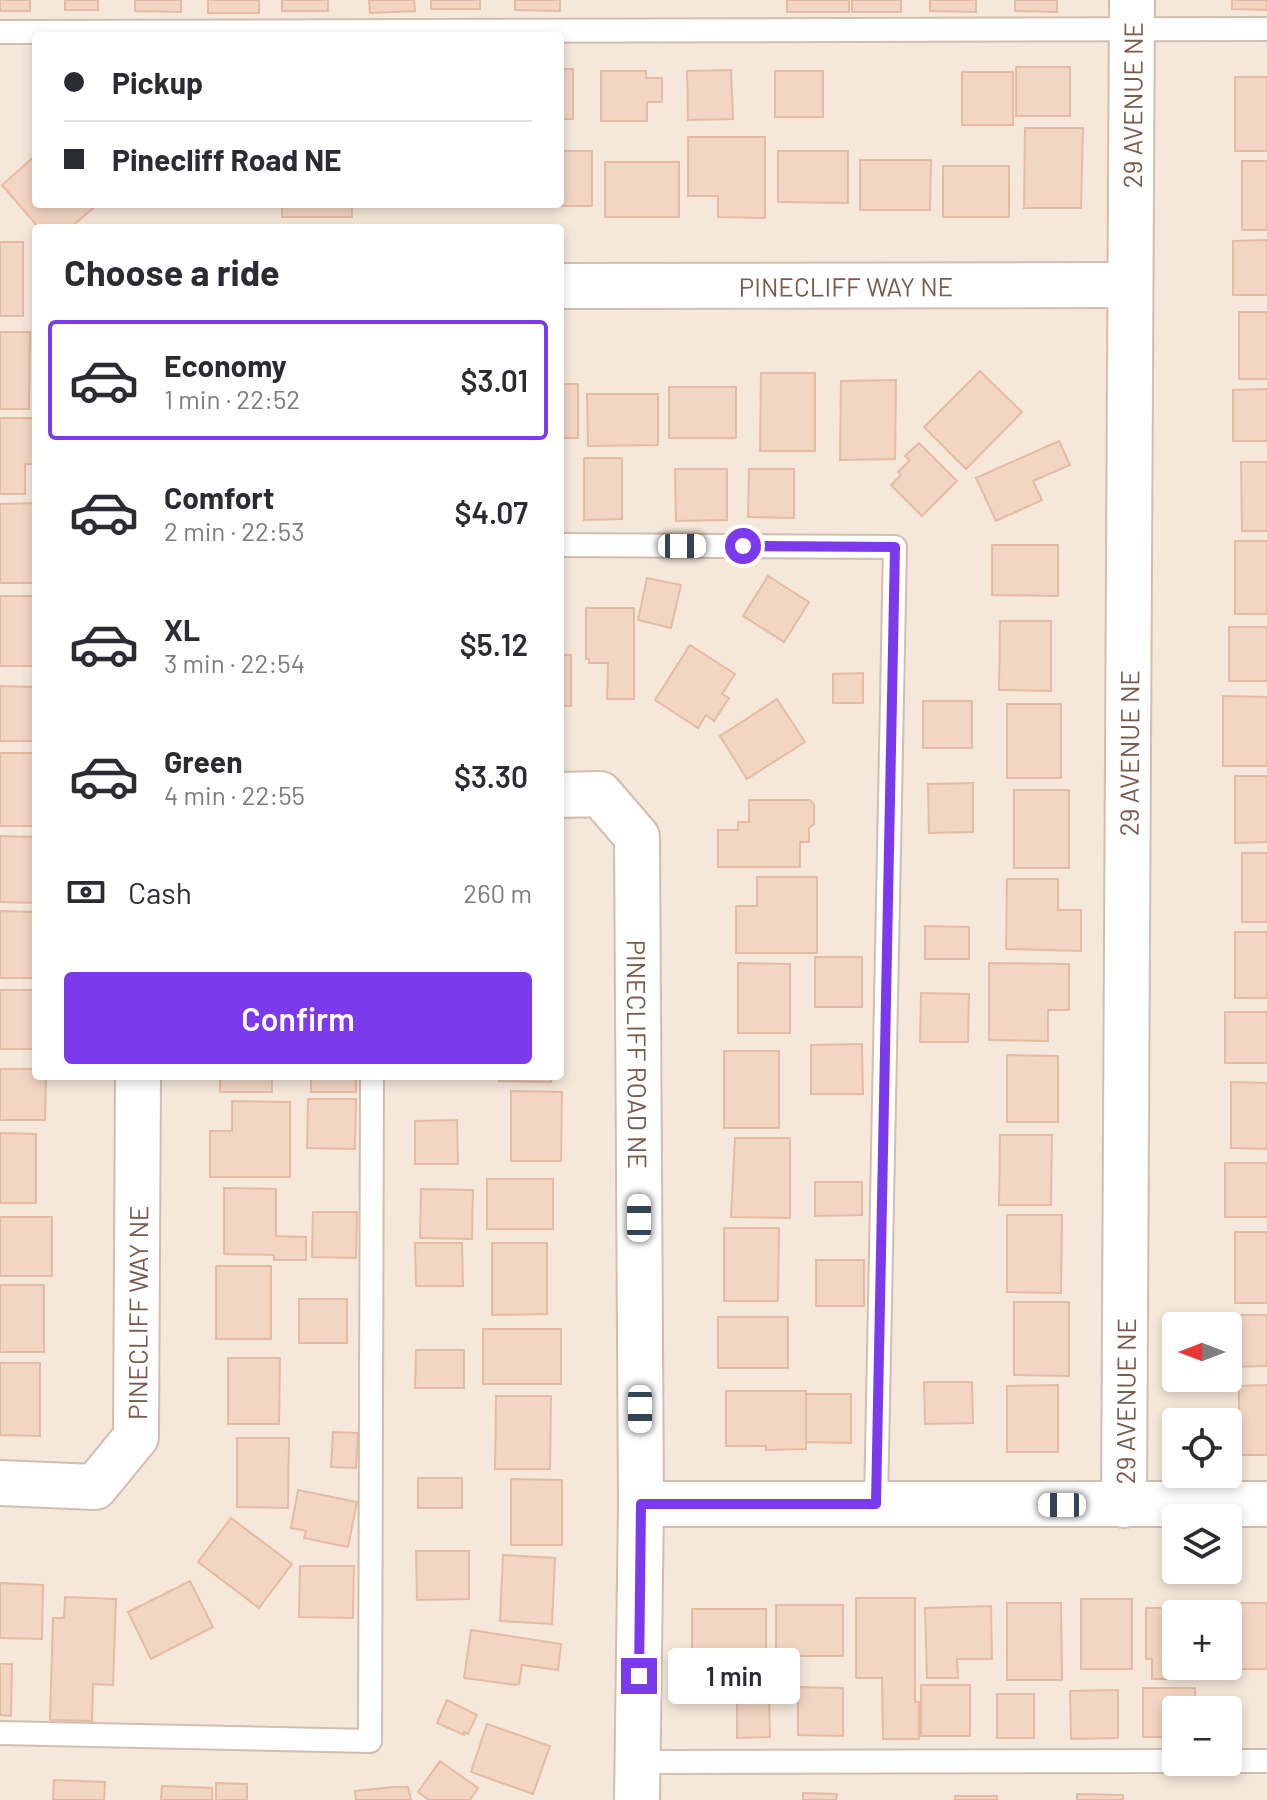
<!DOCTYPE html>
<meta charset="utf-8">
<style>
:root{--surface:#fff;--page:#f2f2f3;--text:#2b2b33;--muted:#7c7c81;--line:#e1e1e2;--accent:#7c3aed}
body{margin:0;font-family:Barlow,sans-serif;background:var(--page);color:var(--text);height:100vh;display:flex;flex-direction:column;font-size:30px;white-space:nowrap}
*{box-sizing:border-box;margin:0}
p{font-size:26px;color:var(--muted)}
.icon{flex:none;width:44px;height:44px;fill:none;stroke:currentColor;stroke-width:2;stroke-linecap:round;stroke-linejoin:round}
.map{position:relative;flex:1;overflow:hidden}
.sheet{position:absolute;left:32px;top:224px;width:532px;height:856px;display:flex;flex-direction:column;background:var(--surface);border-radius:8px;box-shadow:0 4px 12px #0003}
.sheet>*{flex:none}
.guide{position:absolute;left:32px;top:32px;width:532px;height:176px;border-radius:8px;box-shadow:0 4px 12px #0003;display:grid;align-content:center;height:176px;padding:0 32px;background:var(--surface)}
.needle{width:52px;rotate:270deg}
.fabs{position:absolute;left:1162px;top:1312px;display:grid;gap:16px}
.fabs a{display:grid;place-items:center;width:80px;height:80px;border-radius:8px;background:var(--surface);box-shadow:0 4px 12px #0003;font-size:40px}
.end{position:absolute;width:36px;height:36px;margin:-18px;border:10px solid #7c3aed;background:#fff;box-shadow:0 0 0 4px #fff}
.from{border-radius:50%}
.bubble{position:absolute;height:56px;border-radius:8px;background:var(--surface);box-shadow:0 4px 12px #0003;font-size:26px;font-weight:600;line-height:56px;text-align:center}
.car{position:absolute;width:24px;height:48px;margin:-24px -12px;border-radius:10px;box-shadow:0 0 6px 2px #0007;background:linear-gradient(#fff 24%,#345 0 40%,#fff 0 76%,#345 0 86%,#fff 0)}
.guide b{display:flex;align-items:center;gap:28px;height:76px;font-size:30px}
.guide b+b{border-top:2px solid var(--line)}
.guide i{width:20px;height:20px;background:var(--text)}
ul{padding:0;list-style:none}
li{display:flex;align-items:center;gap:24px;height:120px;margin:0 16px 12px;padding:0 16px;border:4px solid transparent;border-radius:8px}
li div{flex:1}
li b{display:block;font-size:30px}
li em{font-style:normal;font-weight:600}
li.selected{border-color:var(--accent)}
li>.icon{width:72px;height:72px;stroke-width:1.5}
h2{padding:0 32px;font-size:36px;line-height:96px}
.pay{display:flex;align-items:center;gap:20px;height:88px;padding:0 32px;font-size:30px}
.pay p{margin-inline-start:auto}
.button{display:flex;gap:16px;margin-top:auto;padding:16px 32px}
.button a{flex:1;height:92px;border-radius:8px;background:var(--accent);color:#fff;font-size:32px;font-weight:600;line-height:92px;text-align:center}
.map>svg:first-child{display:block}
.residential{fill:#f5e8da;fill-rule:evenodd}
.building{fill:#f3d5c3;stroke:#e6bba3;stroke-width:2}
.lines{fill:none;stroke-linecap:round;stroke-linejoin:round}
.service-casing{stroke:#d1beb0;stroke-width:26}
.minor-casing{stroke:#d1beb0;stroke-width:48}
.service{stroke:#fff;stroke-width:22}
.minor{stroke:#fff;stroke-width:44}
.route{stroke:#7c3aed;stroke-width:10}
.labels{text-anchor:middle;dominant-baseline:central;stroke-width:6;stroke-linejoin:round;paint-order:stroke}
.street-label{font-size:26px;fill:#7a5c4d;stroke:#fffaf3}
</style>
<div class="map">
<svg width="1267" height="1800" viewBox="0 0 1267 1800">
<rect width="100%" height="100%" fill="#fdf6ec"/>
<path class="residential" d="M0,0H1267V1800H0ZM36,36H560V204H36ZM36,228H560V1076H36ZM1176,1326H1228V1378H1176ZM1176,1422H1228V1474H1176ZM1176,1518H1228V1570H1176ZM1176,1614H1228V1666H1176ZM1176,1710H1228V1762H1176Z"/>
<path class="building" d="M0,0H30V11H0Z
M65,0H98V10H65Z
M135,0H181V12L135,11Z
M208,0H259V13H208Z
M282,0H328V11H282Z
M369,0H414L415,11L370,13Z
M431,0H480V9H431Z
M515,0H560V11L515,10Z
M787,0H849V12H787Z
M852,0H901V12H852Z
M930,0H976V12L930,11Z
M1015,0H1057V12L1015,11Z
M1232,0H1267V10L1232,9Z
M1016,67H1070V116H1016Z
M560,69H573V119H560Z
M731,70L733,119L688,120L687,71Z
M601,71H646V78H662V102H647V121H601Z
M775,71H823V117H775Z
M962,72H1013V125H962Z
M1235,77H1267V151H1235Z
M1025,128H1083L1081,208H1024Z
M688,137H765V218L718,217V196H688Z
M560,151H592V206H515V204H560Z
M778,151H848V203L778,202Z
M36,155V204H98L70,228H39L2,185Z
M860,160H931L930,210H860Z
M1242,161H1267V230H1242Z
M605,162H679V217H605Z
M943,166H1009V217H943Z
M282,204H352V217H282Z
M1267,240V295H1233V241Z
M0,242H23V316H0Z
M1239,312H1267V379H1239Z
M0,332H30L29,409H0Z
M980,371L1022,412L966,469L924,427Z
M761,373H815V451H760Z
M896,380L895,459L840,460L841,381Z
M560,384H578V438H560Z
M669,387H736V438H669Z
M1267,389V441H1233V390Z
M587,394H658V445L588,446Z
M0,418H36V464H25V494H0Z
M1059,441L1070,465L1033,481L1042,500L996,521L976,478Z
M919,443L957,481L922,516L891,485L901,475L898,472L910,460L905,456Z
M584,458H622V519L584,520Z
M1241,462H1267V531H1242Z
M675,469H727V520L676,521Z
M749,469H794V518L748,517Z
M36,503V583H0V504Z
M1235,541H1267V614H1235Z
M992,545H1058V596L992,595Z
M768,576L809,602L784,642L743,616Z
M647,578L681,585L671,628L638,620Z
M0,596H36V666H0Z
M586,608H634V699H607L608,663H589V659H586Z
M1000,621H1051V691L999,690Z
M1229,627H1267V681H1229Z
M690,645L735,674L722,694L729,698L714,721L706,715L698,728L655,700Z
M560,655H571V706H560Z
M863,673V703H833V674Z
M0,686L36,687V741H0Z
M1223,696L1267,697V766H1223Z
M777,699L805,742L747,779L720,736Z
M923,701H972V748H923Z
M1007,704H1061V778H1007Z
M0,753H36V826H0Z
M1235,776H1267V842L1235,843Z
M973,783V832L929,833L928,784Z
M1014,790H1069V868H1014Z
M749,800H810L814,805V824L809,828V842H800V867H718V830H738V822H749Z
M0,836L36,837V903L0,902Z
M1242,853H1267V922H1242Z
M757,877H817V953H736V906H757Z
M1007,879H1058V910H1081V951L1006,949Z
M0,911L36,912V978H0Z
M925,926L969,927V959H925Z
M1235,932H1267V998H1235Z
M815,957H862V1007H815Z
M738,963L790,964V1033H738Z
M989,963L1069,964V1010H1048V1041L989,1040Z
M0,990H36V1049H0Z
M921,993L969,994L968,1042H920Z
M1225,1012H1267V1063H1225Z
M862,1044L863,1094H811V1045Z
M724,1051H779V1128H724Z
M1007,1055L1058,1056V1122H1007Z
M0,1069H36V1076H46L45,1120H0Z
M220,1076H272V1092H220Z
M311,1076H356V1092H311Z
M499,1076H551V1082L499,1081Z
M1231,1082L1267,1083V1149L1231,1148Z
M511,1091L562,1092L561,1161H511Z
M308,1099H356L355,1149L307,1148Z
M232,1101L290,1102V1177H210V1131H232Z
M457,1120L458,1164H415V1121Z
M0,1133L36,1134V1203H0Z
M1000,1135H1052L1051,1205H999Z
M735,1138H790V1218L731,1217Z
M1225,1163H1267V1217H1225Z
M487,1179H553V1229H487Z
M815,1182H862V1215L815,1216Z
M224,1188L276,1189V1236L306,1237V1260H274V1255L224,1254Z
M421,1189L473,1190L472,1239L420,1238Z
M313,1212H357L356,1258L312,1257Z
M1007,1215H1062L1061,1293L1007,1292Z
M0,1217H52V1276H0Z
M724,1228H779L778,1301H724Z
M1235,1232H1267V1303H1235Z
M415,1243H462L463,1286H416Z
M492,1243H547V1314L492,1315Z
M816,1260H864V1306H816Z
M216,1266H271V1339H216Z
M0,1285H44V1352H0Z
M299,1299H347V1343H299Z
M1014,1302H1069V1376L1014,1375Z
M1229,1315H1267V1366L1229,1367Z
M718,1317H788V1368H718Z
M483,1329H561V1384H483Z
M416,1350H464V1388H415Z
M228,1358H280L279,1424H228Z
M0,1363H40V1436L0,1435Z
M924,1382H972L973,1423L925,1424Z
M1058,1385V1452H1007V1386Z
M1267,1385V1455H1239V1386Z
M726,1391H806V1449L766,1450V1446H726Z
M806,1394H851V1443L806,1442Z
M496,1396H551L550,1469H495Z
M333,1432L358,1433L356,1468L331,1467Z
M237,1438H289L288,1508L237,1507Z
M418,1478H462V1508H418Z
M511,1479L562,1480V1545H511Z
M298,1490L357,1502L348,1547L304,1538L306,1531L291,1528Z
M231,1518L292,1564L259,1608L198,1562Z
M416,1551H469V1599L417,1600Z
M503,1555L555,1558L552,1624L500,1621Z
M300,1566H354L353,1618L299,1617Z
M190,1581L213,1627L151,1659L128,1612Z
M0,1583L43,1585L42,1639L0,1638Z
M65,1597L116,1599L113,1685L93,1684L92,1721L50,1720L53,1618H64Z
M856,1598H915V1702H919V1739H883L882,1678H856Z
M1081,1599H1132V1669H1081Z
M1007,1603H1061L1062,1680H1007Z
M1226,1603H1267V1669H1225L1228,1666Z
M776,1605H843V1656H776Z
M991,1606L992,1659H957L958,1678H927L925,1608Z
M1146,1608H1212V1614H1176V1666H1199V1671H1188V1675H1175V1679H1152V1659H1146Z
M692,1609H766V1663H692Z
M471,1630L561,1644L558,1670L522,1665L519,1684L515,1685L464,1678Z
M0,1664H12L11,1716L0,1715Z
M921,1685H970V1736H921Z
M798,1687L843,1688V1736L798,1735Z
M1143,1688H1195V1710H1176V1737H1143Z
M1118,1690V1738L1071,1739L1070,1691Z
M997,1694H1034V1738H997Z
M769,1697L770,1737L737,1738V1698Z
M447,1700L477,1715L468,1734L464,1732V1735L437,1723Z
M487,1724L550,1746L533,1794L471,1772Z
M440,1761L478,1788L470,1800H429L418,1792Z
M54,1780L105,1782L104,1800H53Z
M216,1783L247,1784V1800H216Z
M162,1786L212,1788V1800H161Z
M394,1787H408L411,1800H356L355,1791Z
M803,1793L837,1794L836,1800H803Z
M1077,1794L1123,1795V1800H1077Z
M955,1796H997V1800H955Z"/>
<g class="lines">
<g class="service-casing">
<path id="service" d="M0,32L1267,29
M560,545L895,547L876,1504
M0,1733L370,1741L372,1076
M1228,1761H1267
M638,1762L1176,1761"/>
</g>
<g class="minor-casing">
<g id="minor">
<path id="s1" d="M560,286L1130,285"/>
<path id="s2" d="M560,795L600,794L637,837L641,1504L637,1800"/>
<path id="s3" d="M0,1483L95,1487L136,1437L138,1076"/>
<path d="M641,1504H1267"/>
<path id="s4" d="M1124,1505L1132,0"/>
</g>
</g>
<use href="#service" class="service"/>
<use href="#minor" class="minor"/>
</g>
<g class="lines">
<path class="route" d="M639,1676L641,1504H876L895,547L743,546"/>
</g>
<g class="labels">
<g class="street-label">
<text stroke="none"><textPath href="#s4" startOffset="1400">29 AVENUE NE</textPath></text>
<text stroke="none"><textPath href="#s1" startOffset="286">PINECLIFF WAY NE</textPath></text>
<text stroke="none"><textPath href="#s4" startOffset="752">29 AVENUE NE</textPath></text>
<text stroke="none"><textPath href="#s2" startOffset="314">PINECLIFF ROAD NE</textPath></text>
<text stroke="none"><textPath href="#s3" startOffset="284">PINECLIFF WAY NE</textPath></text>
<text stroke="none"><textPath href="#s4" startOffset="104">29 AVENUE NE</textPath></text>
</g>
</g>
</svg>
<div class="fabs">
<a><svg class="needle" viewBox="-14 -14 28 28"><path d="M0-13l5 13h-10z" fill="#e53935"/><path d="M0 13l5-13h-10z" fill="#7c7c81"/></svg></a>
<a><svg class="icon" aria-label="locate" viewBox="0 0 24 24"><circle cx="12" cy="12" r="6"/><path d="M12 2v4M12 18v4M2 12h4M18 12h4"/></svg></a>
<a><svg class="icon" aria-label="layers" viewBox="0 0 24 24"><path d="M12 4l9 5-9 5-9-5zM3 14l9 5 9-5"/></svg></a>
<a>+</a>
<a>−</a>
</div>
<i class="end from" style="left:743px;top:546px"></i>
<i class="end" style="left:639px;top:1676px"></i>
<div class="bubble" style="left:668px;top:1648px;width:132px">1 min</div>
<i class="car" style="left:682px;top:546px;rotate:90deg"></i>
<i class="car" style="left:639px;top:1218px;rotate:0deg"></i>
<i class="car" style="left:640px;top:1409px;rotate:180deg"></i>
<i class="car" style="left:1062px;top:1505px;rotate:270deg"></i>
<div class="guide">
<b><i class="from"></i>Pickup</b>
<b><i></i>Pinecliff Road NE</b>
</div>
<section class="sheet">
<h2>Choose a ride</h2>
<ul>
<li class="selected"><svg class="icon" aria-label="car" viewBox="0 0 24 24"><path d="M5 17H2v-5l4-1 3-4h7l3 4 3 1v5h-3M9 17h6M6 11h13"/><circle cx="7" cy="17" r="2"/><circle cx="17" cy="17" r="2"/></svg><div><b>Economy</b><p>1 min · 22:52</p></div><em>$3.01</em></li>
<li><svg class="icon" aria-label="car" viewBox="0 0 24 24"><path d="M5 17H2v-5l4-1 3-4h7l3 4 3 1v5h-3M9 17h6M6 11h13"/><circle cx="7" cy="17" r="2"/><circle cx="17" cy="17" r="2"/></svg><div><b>Comfort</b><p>2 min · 22:53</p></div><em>$4.07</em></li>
<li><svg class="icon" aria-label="car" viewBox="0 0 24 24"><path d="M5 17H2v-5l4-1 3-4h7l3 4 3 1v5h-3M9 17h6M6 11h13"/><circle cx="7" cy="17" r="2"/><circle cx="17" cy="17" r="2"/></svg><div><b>XL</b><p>3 min · 22:54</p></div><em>$5.12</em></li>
<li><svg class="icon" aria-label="car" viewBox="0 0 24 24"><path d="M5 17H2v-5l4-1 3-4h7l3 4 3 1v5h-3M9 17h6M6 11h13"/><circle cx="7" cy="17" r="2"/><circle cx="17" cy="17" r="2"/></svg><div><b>Green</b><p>4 min · 22:55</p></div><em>$3.30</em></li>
</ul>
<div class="pay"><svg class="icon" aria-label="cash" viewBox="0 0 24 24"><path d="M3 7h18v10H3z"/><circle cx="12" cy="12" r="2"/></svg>Cash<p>260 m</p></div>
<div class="button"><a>Confirm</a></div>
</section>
</div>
